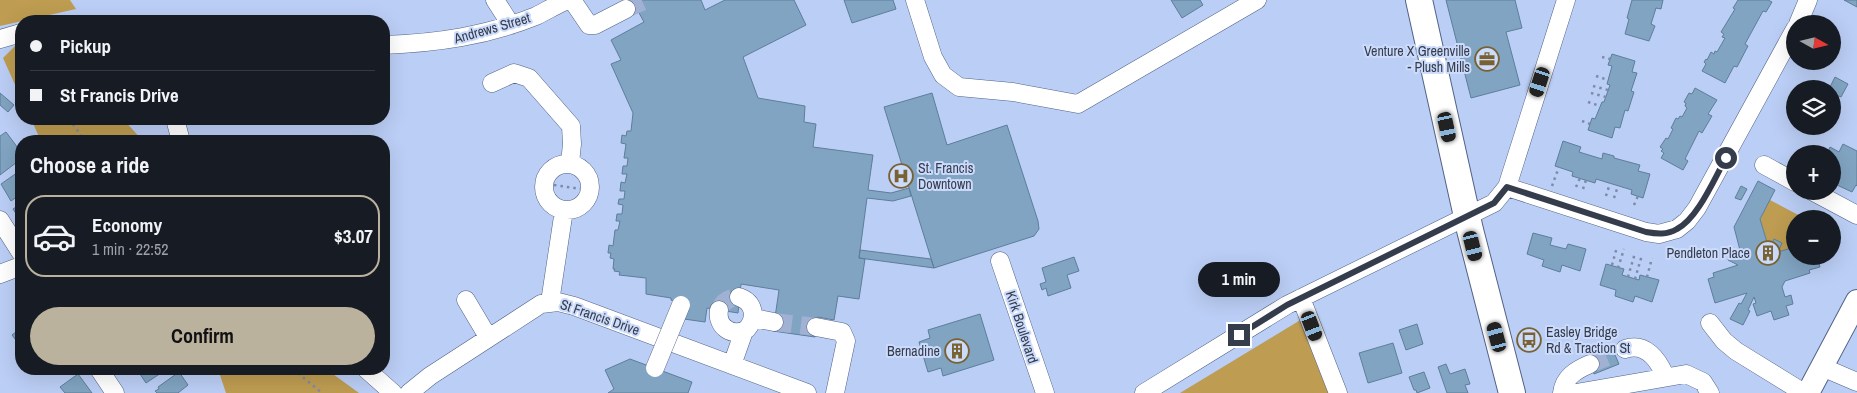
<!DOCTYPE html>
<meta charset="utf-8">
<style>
:root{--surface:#171b24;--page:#242831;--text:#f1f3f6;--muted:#9ea1a6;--line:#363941;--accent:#bbb29e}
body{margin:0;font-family:"Archivo Narrow",sans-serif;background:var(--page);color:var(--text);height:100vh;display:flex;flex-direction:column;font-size:19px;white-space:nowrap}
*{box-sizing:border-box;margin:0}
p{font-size:16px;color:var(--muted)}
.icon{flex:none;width:28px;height:28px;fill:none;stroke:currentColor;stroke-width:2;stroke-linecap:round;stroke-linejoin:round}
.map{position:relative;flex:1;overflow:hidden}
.sheet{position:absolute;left:15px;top:135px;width:375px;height:240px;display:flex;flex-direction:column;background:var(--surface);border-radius:20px;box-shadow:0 5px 20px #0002}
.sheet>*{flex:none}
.hud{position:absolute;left:15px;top:15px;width:375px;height:110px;border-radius:20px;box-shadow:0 5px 20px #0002;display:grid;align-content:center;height:110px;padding:0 15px;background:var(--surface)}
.needle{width:32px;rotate:98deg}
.buttons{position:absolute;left:1786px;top:15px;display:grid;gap:10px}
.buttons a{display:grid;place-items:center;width:55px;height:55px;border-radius:50%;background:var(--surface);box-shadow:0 5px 20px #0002;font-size:25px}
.end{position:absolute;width:22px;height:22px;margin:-11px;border:6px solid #353d4d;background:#fff;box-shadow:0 0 0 2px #fff}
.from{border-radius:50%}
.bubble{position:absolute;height:35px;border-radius:18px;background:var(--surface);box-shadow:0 5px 20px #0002;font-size:16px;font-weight:700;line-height:35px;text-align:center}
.car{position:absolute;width:15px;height:30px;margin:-15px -8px;border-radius:6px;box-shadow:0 0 4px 1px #0007;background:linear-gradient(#222 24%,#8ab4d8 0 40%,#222 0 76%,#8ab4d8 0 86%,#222 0)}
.hud b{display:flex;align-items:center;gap:18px;height:48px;font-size:19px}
.hud b+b{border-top:1px solid var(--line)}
.hud i{width:12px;height:12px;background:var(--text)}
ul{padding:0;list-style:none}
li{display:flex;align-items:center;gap:15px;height:82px;margin:0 10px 8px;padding:0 5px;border:2px solid transparent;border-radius:20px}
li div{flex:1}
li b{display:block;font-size:19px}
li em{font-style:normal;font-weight:700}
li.on{border-color:var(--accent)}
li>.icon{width:45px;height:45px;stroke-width:1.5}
h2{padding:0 15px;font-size:22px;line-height:60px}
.button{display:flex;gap:10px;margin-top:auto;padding:10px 15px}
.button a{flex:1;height:58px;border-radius:30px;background:var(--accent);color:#111;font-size:20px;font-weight:700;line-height:58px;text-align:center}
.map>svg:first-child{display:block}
.green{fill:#be9c51}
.building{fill:#81a4c2;stroke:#5c7e9b}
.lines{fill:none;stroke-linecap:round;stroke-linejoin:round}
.minor-tunnel{stroke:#a0b1d3;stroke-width:18;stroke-dasharray:18 9;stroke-linecap:butt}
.minor-casing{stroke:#526285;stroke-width:19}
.major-casing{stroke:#526285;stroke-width:24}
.highway-casing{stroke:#526285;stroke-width:28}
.path{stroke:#7d8ba8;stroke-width:2.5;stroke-dasharray:2.5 4;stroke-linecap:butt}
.minor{stroke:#fff;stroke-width:18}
.major{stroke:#fff;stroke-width:22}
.highway{stroke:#fff;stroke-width:26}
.minor-bridge-casing{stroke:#526285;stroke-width:19;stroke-linecap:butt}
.minor-bridge{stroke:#fff;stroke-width:18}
.route{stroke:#353d4d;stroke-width:6}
.labels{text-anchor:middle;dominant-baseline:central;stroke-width:4;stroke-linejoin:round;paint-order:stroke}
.street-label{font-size:14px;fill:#353d4d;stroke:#ccdbfb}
.poi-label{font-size:14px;fill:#353d4d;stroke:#ccdbfb;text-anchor:end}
</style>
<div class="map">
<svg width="1857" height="393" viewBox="0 0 1857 393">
<rect width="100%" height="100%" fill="#bbcef5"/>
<path class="green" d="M0,0H70L76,9L0,26Z
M21,40V98L3,58Z
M31,119H123L143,141H41Z
M1770,200L1804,218L1795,219V247L1778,252L1782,243L1774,239L1769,249L1760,219Z
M1307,316L1330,393H1180Z
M218,369H326L359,393H226Z"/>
<path class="building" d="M627,0H701L705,10L725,0H794L806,25L743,57L758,98L805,106L804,122L816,124L813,147L873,155L868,190L891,193L909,188L911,196L893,201L867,198L859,258L865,259L859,299L838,296L834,320L818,317L815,337L773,331L779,290L741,284L738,313L707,308L705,322L684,319L681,305L671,300V298L646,294V278L619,275L620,272L614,271L615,269H613L614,259L610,258L611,253H608L609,245L613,246L615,230H618L620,221H616L617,214H622L623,205L618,204L619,199H624L625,191H620L621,182L625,183L627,174H622L623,166H627L628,158H624L626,144L621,143L622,135L626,136L627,131H631L633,113L611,64L621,60L611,40L644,22L638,11L629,15L622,2Z
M844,0H893L896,9L852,23Z
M1171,0H1200L1203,5L1182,18Z
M1446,0H1515L1522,28L1506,32L1520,85L1471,98Z
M1632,0H1663L1661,9L1656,8L1651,24L1655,26L1649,41L1625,34L1629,19L1627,18Z
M1738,0H1768L1772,2L1766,12L1763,11L1745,44L1748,46L1737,67L1734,66L1725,83L1702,71L1706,64L1704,62L1706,59L1707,60L1711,52L1714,54L1715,51L1717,52L1725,38L1722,37L1724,34L1721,32L1735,9L1733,8Z
M1844,0H1857V7Z
M1612,54L1635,61L1632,72L1637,73L1631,91L1634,92L1628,111L1625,110L1620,128L1615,127L1612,138L1588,130L1592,118L1595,119L1602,102H1604L1610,85L1607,84L1612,66L1608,65Z
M1835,77L1848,84L1841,97L1832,93V89H1829Z
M1695,88L1717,100L1708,114L1712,116L1702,133L1699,131L1685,159L1688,161L1683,170L1661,158L1664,153L1661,151L1663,149L1660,147L1666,138L1668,139L1673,129L1671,128L1676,118L1678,119L1680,116L1682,117L1687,108L1685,106L1686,103L1684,102L1689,93L1692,94Z
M0,93L14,105L8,112L0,105Z
M932,93L947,145L1007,125L1038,221L1039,229L1034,236L934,268L884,107Z
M6,132L21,152V159L0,175V136Z
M1563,141L1581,147L1579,152L1602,159L1603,153L1614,156V158L1640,165L1638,171L1650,174L1643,198L1631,194L1632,190L1596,179L1595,183L1572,176L1573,172L1555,166Z
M1843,144L1857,151V186L1856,185L1852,192L1837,185L1840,178L1832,174V154H1827L1830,147L1839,152Z
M21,170V194L11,201L1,184Z
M1758,181L1775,190L1760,219L1769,249L1774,239L1782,243L1778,252L1795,247V256H1817L1820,267L1809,270L1810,273L1785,281L1782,287L1785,297L1791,295L1793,304L1786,306L1789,315L1774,320L1771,311L1757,316L1753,304L1756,303L1754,297L1748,310L1750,311L1743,325L1730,319L1739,303L1741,304L1747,293L1715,303L1708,279L1714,277L1713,273L1738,265L1728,260L1732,253L1742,258L1734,227Z
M1741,186L1747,189L1741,200L1735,198Z
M21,204V221L13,209Z
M1533,233L1552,238L1550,245L1566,249L1568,244L1586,249L1580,271L1562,265L1560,272L1542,266L1544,260L1527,254Z
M860,250L931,259L934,268L859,258Z
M1074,257L1079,271L1067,275L1071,288L1048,296L1046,288L1042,290L1040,284L1046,282L1042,268Z
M1606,264L1624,269L1622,275L1639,280L1640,275L1659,280L1652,302L1635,296L1633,302L1615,296L1616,290L1600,285Z
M980,314L994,360L943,376L941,368L928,372L919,342L930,338L928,330Z
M1417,324L1423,344L1406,350L1399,330Z
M21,328V347L12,335Z
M1393,343L1402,373L1368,383L1359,353Z
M1612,348L1619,364L1594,374L1587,358Z
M630,359L692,382L688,393H608L614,389L605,370Z
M1446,364L1450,374L1465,369L1470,384L1465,385L1468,393H1447L1438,367Z
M142,369H167L146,383L138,371Z
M179,372L188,385L178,393H157L155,391L159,389L158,387Z
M1424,372L1430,388L1417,393L1416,390H1414L1409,377Z
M78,374L92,393H65L60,387Z"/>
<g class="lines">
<path class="minor-tunnel" d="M626,9L646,0
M719,310C723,301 730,297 739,297
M774,322L816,327
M1590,364L1614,354"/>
<g class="minor-casing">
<path id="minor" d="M495,0L511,25
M572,0L589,25H595L626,9
M915,0L933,57L943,75L959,87L1013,92L1078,104L1257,0
M1798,24L1808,0
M0,39L21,33
M384,45C437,43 486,36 536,16C546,11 556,5 567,0
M492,83L514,73L529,78L571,126L572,144L570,163
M175,119L181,141
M544 187a23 23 0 1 1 46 0a23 23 0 1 1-46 0Z
M1764,165L1795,182
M1507,187L1646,232L1659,234L1677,229L1687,221L1697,208L1795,29
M1812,191L1857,215
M0,220L21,253
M1000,261L1045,393
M0,274L21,266
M1301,298L1338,393
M466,300L488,337
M550,302L564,210
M719,310C716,327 733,338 747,329C757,317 754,302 739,297
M754,318L774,322
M1710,323L1724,341L1736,351L1804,393
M816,327L842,332L846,341L835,393
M1625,349C1645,342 1658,359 1665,376
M732,365L744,331
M1822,367L1857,382
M99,369L115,393
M366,369L393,393
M409,393L430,376L541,304L558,302L574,306L807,393
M1144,393L1287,305L1494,203L1507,187L1566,0
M1562,393C1564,377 1576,370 1590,364
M1576,393L1686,374L1703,382L1710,393"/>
</g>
<g class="major-casing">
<path id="major" d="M1808,393L1857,301"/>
</g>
<g class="highway-casing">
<path id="highway" d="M1419,0L1470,230L1512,393"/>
</g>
<path class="path" d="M1602,57L1610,59
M1596,76L1608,80
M1593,86L1608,90
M1591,93L1606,97
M1588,102L1600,106
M69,119L85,141
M1582,121L1590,124
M554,185L581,189
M1552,186L1559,167
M1576,187L1580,178
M1583,189L1586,180
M1606,196L1610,183
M1614,198L1618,186
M1634,205L1638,196
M1612,265L1617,247
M1618,268L1624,249
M1628,277L1635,253
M1647,277L1652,258
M1635,279L1642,255
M293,369L322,393"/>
<use href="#minor" class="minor"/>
<use href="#major" class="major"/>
<use href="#highway" class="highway"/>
<g class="minor-bridge-casing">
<path id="minor-bridge" d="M655,368L681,305"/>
</g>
<use href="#minor-bridge" class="minor-bridge"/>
</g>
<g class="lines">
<path class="route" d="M1239,335L1287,305L1494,203L1507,187L1646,232C1657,234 1667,235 1677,229C1698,218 1714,179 1726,158"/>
</g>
<defs>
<g id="office-ring" transform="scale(1.25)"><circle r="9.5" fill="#ccdbfb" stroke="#786232" stroke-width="1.5"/><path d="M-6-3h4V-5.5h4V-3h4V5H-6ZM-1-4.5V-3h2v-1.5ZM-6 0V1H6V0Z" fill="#786232"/></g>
<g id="hospital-ring" transform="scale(1.25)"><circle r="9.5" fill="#ccdbfb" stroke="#786232" stroke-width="1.5"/><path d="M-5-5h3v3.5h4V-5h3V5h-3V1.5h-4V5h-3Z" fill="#786232"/></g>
<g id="building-ring" transform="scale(1.25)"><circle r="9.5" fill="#ccdbfb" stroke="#786232" stroke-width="1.5"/><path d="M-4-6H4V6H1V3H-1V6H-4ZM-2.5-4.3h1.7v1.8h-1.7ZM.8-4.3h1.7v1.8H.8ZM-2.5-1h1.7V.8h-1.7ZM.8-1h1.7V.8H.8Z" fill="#786232"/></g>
<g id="bus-ring" transform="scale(1.25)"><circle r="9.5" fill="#ccdbfb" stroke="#786232" stroke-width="1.5"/><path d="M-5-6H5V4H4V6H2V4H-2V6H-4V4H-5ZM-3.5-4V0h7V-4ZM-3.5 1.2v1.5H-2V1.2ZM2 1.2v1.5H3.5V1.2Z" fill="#786232"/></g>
</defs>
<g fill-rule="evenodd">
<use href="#office-ring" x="1487" y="59"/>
<use href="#hospital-ring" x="901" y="176"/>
<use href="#building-ring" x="1768" y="253"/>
<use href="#bus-ring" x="1529" y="340"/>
<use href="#building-ring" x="957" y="351"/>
</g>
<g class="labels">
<g class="street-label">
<text transform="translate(492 28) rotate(-16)">Andrews Street</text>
<text transform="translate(600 317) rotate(19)">St Francis Drive</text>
<text transform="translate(1022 327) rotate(72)">Kirk Boulevard</text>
</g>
<g class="poi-label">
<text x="1470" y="51">Venture X Greenville<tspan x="1470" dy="16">- Plush Mills</tspan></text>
<text x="918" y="168" text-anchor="start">St. Francis<tspan x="918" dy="16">Downtown</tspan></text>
<text x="1750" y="253">Pendleton Place</text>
<text x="1546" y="332" text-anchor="start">Easley Bridge<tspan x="1546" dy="16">Rd &amp; Traction St</tspan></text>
<text x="940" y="351">Bernadine</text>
</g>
</g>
</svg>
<div class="buttons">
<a><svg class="needle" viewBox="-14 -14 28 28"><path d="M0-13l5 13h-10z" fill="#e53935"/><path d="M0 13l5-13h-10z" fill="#9ea1a6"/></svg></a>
<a><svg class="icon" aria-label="layers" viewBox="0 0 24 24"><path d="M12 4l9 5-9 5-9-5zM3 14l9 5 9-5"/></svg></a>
<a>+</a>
<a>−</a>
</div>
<i class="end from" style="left:1726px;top:158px"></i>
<i class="end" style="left:1239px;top:335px"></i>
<div class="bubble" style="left:1198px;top:262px;width:82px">1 min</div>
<i class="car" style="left:1540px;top:82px;rotate:198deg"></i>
<i class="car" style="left:1447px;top:127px;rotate:168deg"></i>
<i class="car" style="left:1473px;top:246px;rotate:166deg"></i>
<i class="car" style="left:1312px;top:326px;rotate:159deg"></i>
<i class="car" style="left:1497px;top:337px;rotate:345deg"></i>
<div class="hud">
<b><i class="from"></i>Pickup</b>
<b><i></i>St Francis Drive</b>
</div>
<section class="sheet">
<h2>Choose a ride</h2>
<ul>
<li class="on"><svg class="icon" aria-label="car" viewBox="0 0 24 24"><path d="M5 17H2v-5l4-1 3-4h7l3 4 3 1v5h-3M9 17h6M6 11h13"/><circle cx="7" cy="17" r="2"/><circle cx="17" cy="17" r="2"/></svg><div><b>Economy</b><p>1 min · 22:52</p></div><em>$3.07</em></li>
</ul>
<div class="button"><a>Confirm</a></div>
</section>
</div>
